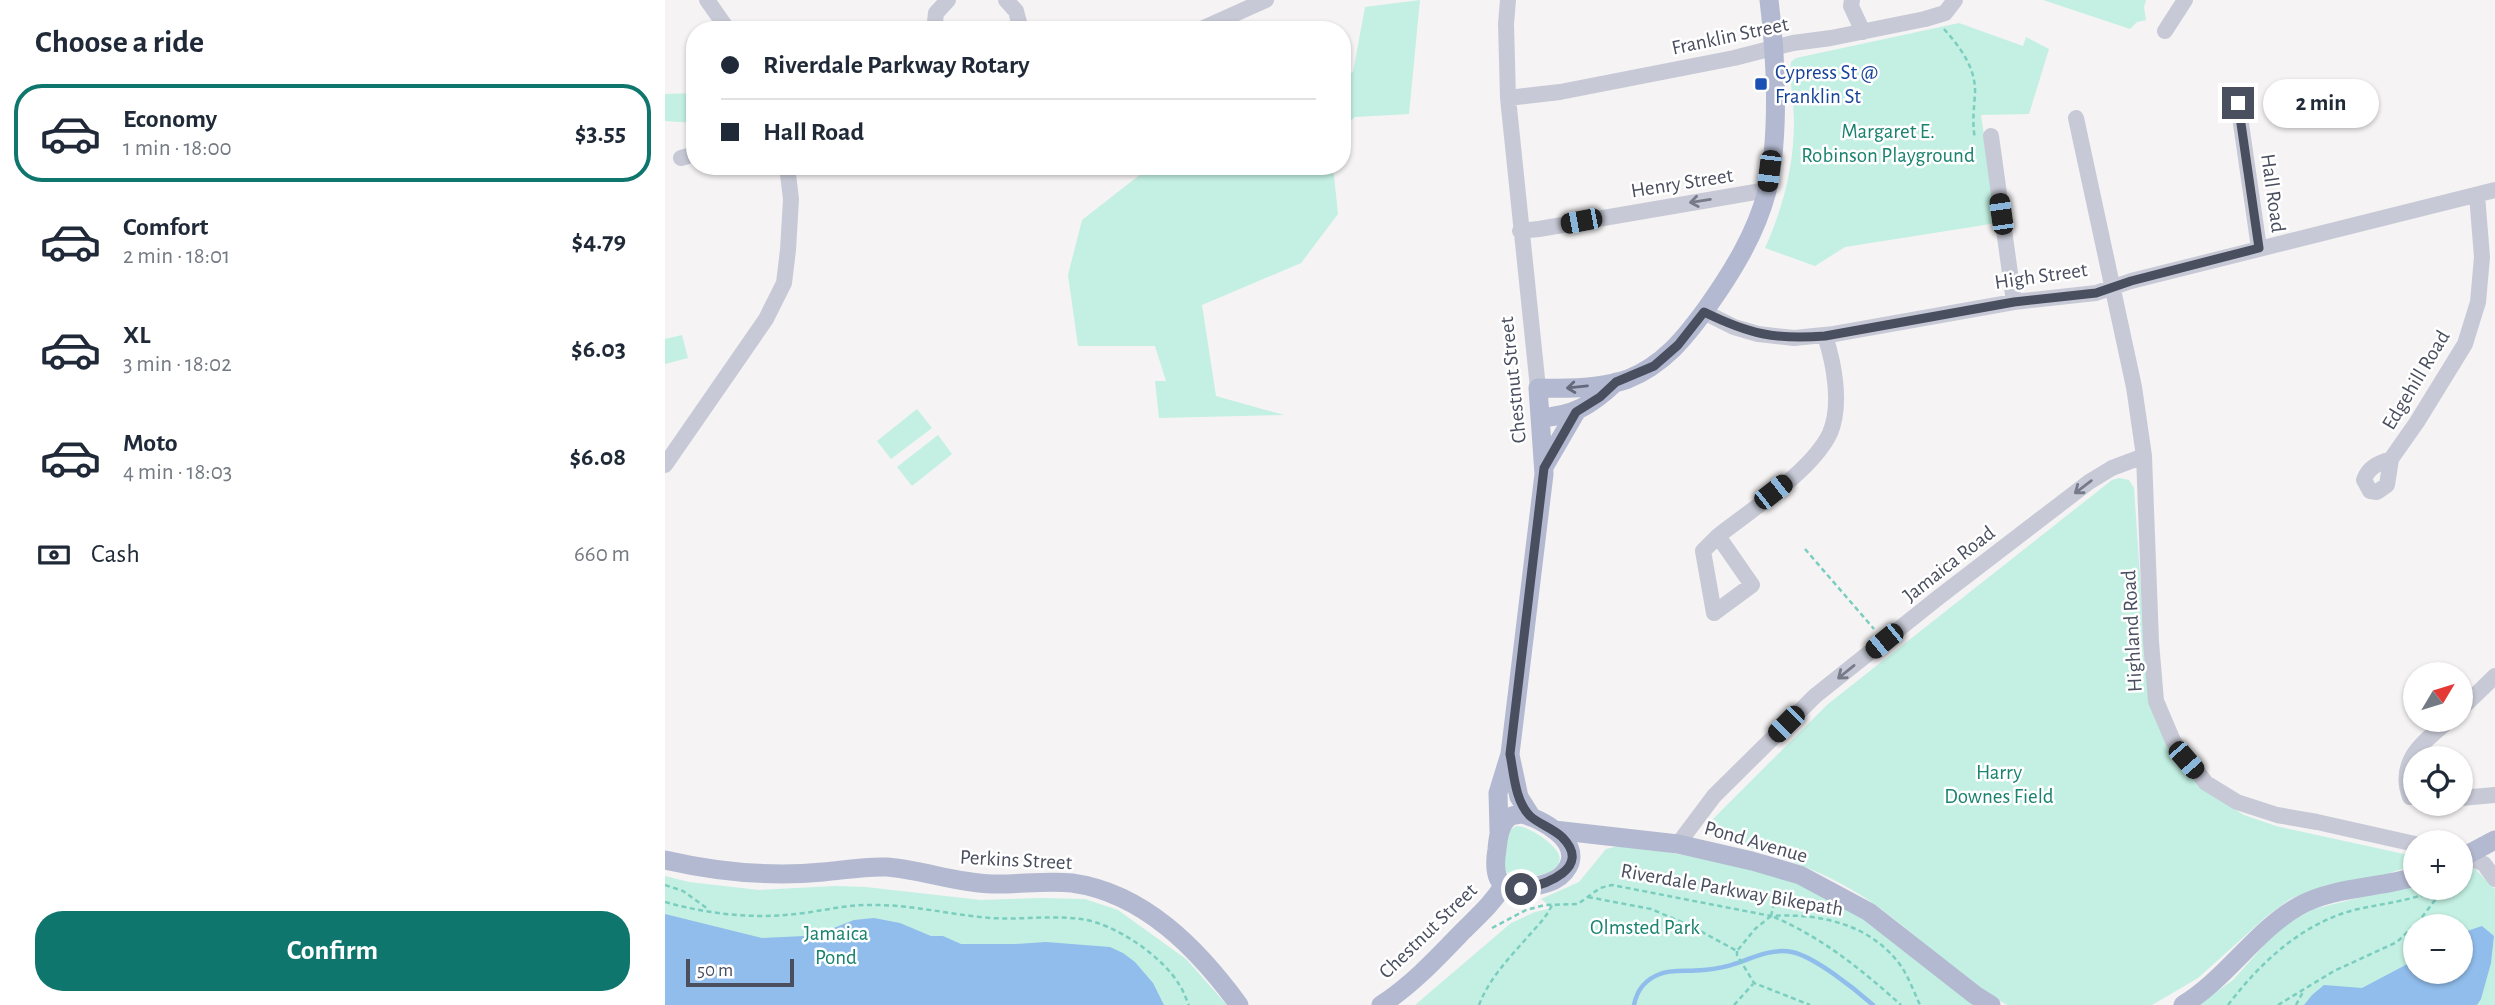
<!DOCTYPE html>
<meta charset="utf-8">
<style>
:root{--surface:#fff;--page:#f6f6f7;--text:#1f2937;--muted:#747a83;--line:#e0e1e3;--accent:#0f766e}
body{margin:0;font-family:"Alegreya Sans",sans-serif;background:var(--page);color:var(--text);height:100vh;display:flex;flex-direction:column;font-size:26px;white-space:nowrap}
*{box-sizing:border-box;margin:0}
p{font-size:23px;color:var(--muted)}
.icon{flex:none;width:38px;height:38px;fill:none;stroke:currentColor;stroke-width:2;stroke-linecap:round;stroke-linejoin:round}
.map{position:relative;flex:1;overflow:hidden}
.sheet{display:flex;flex-direction:column;background:var(--surface);width:665px}
.sheet>*{flex:none}
.hud{position:absolute;left:21px;top:21px;width:665px;height:154px;border-radius:28px;box-shadow:0 2px 5px #0004;display:grid;align-content:center;height:154px;padding:0 35px;background:var(--surface)}
.needle{width:46px;rotate:52deg}
.tools{position:absolute;left:1738px;top:662px;display:grid;gap:14px}
.tools a{display:grid;place-items:center;width:70px;height:70px;border-radius:50%;background:var(--surface);box-shadow:0 2px 5px #0004;font-size:35px}
.scale{position:absolute;left:21px;bottom:18px;width:108px;box-sizing:border-box;padding-left:7px;border:4px solid #4a4f60;border-top:0;font-size:19px;line-height:24px;white-space:nowrap;color:#4a4f60;-webkit-text-stroke:5px #fff;paint-order:stroke}
.end{position:absolute;width:32px;height:32px;margin:-16px;border:9px solid #4a4f60;background:#fff;box-shadow:0 0 0 4px #fff}
.from{border-radius:50%}
.bubble{position:absolute;height:49px;border-radius:24px;background:var(--surface);box-shadow:0 2px 5px #0004;font-size:23px;font-weight:600;line-height:49px;text-align:center}
.car{position:absolute;width:21px;height:42px;margin:-21px -10px;border-radius:9px;box-shadow:0 0 5px 2px #0007;background:linear-gradient(#222 24%,#8ab4d8 0 40%,#222 0 76%,#8ab4d8 0 86%,#222 0)}
.hud b{display:flex;align-items:center;gap:24px;height:66px;font-size:26px}
.hud b+b{border-top:2px solid var(--line)}
.hud i{width:18px;height:18px;background:var(--text)}
ul{padding:0;list-style:none}
li{display:flex;align-items:center;gap:21px;height:98px;margin:0 14px 10px;padding:0 21px;border:4px solid transparent;border-radius:28px}
li div{flex:1}
li b{display:block;font-size:26px}
li em{font-style:normal;font-weight:600}
li.active{border-color:var(--accent)}
li>.icon{width:63px;height:63px;stroke-width:1.5}
h2{padding:0 35px;font-size:32px;line-height:84px}
.pay{display:flex;align-items:center;gap:18px;height:77px;padding:0 35px;font-size:26px}
.pay p{margin-inline-start:auto}
.button{display:flex;gap:14px;margin-top:auto;padding:14px 35px}
.button a{flex:1;height:80px;border-radius:28px;background:var(--accent);color:#fff;font-size:28px;font-weight:600;line-height:80px;text-align:center}
main{display:flex;flex:1;min-height:0}
.map>svg:first-child{display:block}
.green{fill:#c3f0e2;fill-rule:evenodd}
.water{fill:#91bdec}
.lines{fill:none;stroke-linecap:round;stroke-linejoin:round}
.stream{stroke:#91bdec;stroke-width:4.5}
.path{stroke:#7bcebf;stroke-width:2.5;stroke-dasharray:5 3.5;stroke-linecap:butt}
.minor{stroke:#c7cad6;stroke-width:16}
.major{stroke:#b3b9d0;stroke-width:19}
.oneway{stroke:#767a89}
.oneway2{stroke:#646a7c}
.route{stroke:#4a4f60;stroke-width:9}
.transit-dot{fill:#1a4fb4;stroke:#fff;stroke-width:2.5}
.labels{text-anchor:middle;dominant-baseline:central;stroke-width:5;stroke-linejoin:round;paint-order:stroke}
.street-label{font-size:21px;fill:#4a4f60;stroke:#fff}
.transit-label{font-size:21px;fill:#164399;stroke:#fff;text-anchor:start}
.park-label{font-size:21px;fill:#19836f;stroke:#fff}
</style>
<main>
<section class="sheet">
<h2>Choose a ride</h2>
<ul>
<li class="active"><svg class="icon" aria-label="car" viewBox="0 0 24 24"><path d="M5 17H2v-5l4-1 3-4h7l3 4 3 1v5h-3M9 17h6M6 11h13"/><circle cx="7" cy="17" r="2"/><circle cx="17" cy="17" r="2"/></svg><div><b>Economy</b><p>1 min · 18:00</p></div><em>$3.55</em></li>
<li><svg class="icon" aria-label="car" viewBox="0 0 24 24"><path d="M5 17H2v-5l4-1 3-4h7l3 4 3 1v5h-3M9 17h6M6 11h13"/><circle cx="7" cy="17" r="2"/><circle cx="17" cy="17" r="2"/></svg><div><b>Comfort</b><p>2 min · 18:01</p></div><em>$4.79</em></li>
<li><svg class="icon" aria-label="car" viewBox="0 0 24 24"><path d="M5 17H2v-5l4-1 3-4h7l3 4 3 1v5h-3M9 17h6M6 11h13"/><circle cx="7" cy="17" r="2"/><circle cx="17" cy="17" r="2"/></svg><div><b>XL</b><p>3 min · 18:02</p></div><em>$6.03</em></li>
<li><svg class="icon" aria-label="car" viewBox="0 0 24 24"><path d="M5 17H2v-5l4-1 3-4h7l3 4 3 1v5h-3M9 17h6M6 11h13"/><circle cx="7" cy="17" r="2"/><circle cx="17" cy="17" r="2"/></svg><div><b>Moto</b><p>4 min · 18:03</p></div><em>$6.08</em></li>
</ul>
<div class="pay"><svg class="icon" aria-label="cash" viewBox="0 0 24 24"><path d="M3 7h18v10H3z"/><circle cx="12" cy="12" r="2"/></svg>Cash<p>660 m</p></div>
<div class="button"><a>Confirm</a></div>
</section>
<div class="map">
<svg width="1830" height="1005" viewBox="0 0 1830 1005">
<rect width="100%" height="100%" fill="#f5f3f3"/>
<path class="green" d="M755,0L744,114L690,117L677,129V78L688,72L700,7Z
M1378,0H1481L1479,7L1481,20L1472,22L1465,29Z
M1294,23L1358,46L1361,37L1384,49L1364,114L1316,115L1332,223L1180,247L1150,266L1100,248C1118,208 1129,166 1129,122C1129,102 1124,81 1126,62L1131,58Z
M30,93V123L0,121V94Z
M488,166H668L673,214L636,263L537,305L551,396L619,415L494,418L490,381H501L490,346H413L403,275L417,220L481,170Z
M17,335L23,358L0,364V339Z
M252,409L267,428L226,459L212,441Z
M273,435L287,454L247,486L232,467Z
M1454,478L1464,480L1469,488L1480,647L1508,754L1528,778L1543,793L1579,815L1611,826L1739,854L1744,857L1743,867L1716,876L1661,885L1625,899L1602,916L1533,978L1487,1005H1342C1293,978 1255,936 1209,904C1161,870 1108,854 1051,838C1044,833 1043,826 1048,819L1163,704L1447,480Z
M851,826C862,825 891,844 894,855C896,861 893,866 889,871L853,881C831,871 840,853 841,833Z
M958,845L1049,860L1132,879L1200,919L1310,1005H750L846,923L870,912L887,908L876,899L914,882L941,849Z
M1804,863L1830,889V1005H1533L1568,980L1602,942L1623,923L1649,909L1750,884V887H1796V867ZM1750,926H1796V971H1750Z
M0,876L24,882L94,890L170,886L201,887L316,900L376,898L420,899L453,910L521,959L562,1005H0Z"/>
<path class="water" d="M0,914L97,938L139,936L166,929L189,920L209,918L235,923L266,936H278L296,944H350L381,942L445,947L458,953L470,962L488,983L499,1005H0Z
M1817,926L1829,936L1826,963L1816,999L1812,1005H1639L1647,995L1659,985L1697,988L1750,960V971H1796V933Z"/>
<g class="lines">
<path class="stream" d="M969,1005C972,990 981,979 995,974C1006,969 1024,972 1038,970C1048,969 1059,968 1069,964C1088,958 1106,948 1127,952C1150,957 1190,989 1208,1005"/>
<path class="path" d="M1279,29C1295,47 1311,68 1310,93C1309,109 1307,123 1310,139
M1140,549L1209,629
M0,885L18,891L43,909
M923,897L986,909L1026,926L1072,951L1090,929L1106,916
M0,902C43,914 86,919 131,914C158,911 183,904 210,905C249,905 287,915 326,918C356,920 386,915 416,919C449,923 499,957 515,986C519,992 521,999 524,1005
M1106,916L1109,903
M1109,917C1158,938 1197,970 1236,1005
M827,928L861,910L880,905L913,904L935,888L947,885L1106,916C1155,913 1206,924 1236,966C1244,978 1249,992 1255,1005
M1072,951V955L1089,983L1145,1005
M814,1005C823,981 842,960 860,940C870,928 880,920 887,905
M1069,1005L1088,984
M1563,1005C1595,963 1636,924 1689,910C1719,903 1749,901 1777,887
M1613,1005L1669,971L1732,942L1754,921L1780,887
M1631,1005L1639,990"/>
<path class="minor" d="M42,0L63,30
M341,0L351,11L356,30
M843,0L841,24L843,98L873,388
M1187,0L1186,6L1198,32
M269,30L271,13L283,0
M534,30L601,0
M1500,31L1520,0
M843,98L895,92L1069,58L1128,43L1166,38L1260,19L1280,13L1290,0
M1573,103L1594,248
M1411,118L1469,387L1479,456L1486,642L1491,701L1508,741L1541,783L1572,802L1612,815L1652,822L1750,844
M1326,136L1349,302
M16,158L30,154
M855,231L874,229L1102,190
M1039,312L1069,327L1093,334L1129,338L1169,334L1349,302L1431,293L1466,281L1830,190
M1726,459C1714,463 1703,467 1699,480L1705,491L1712,492L1722,485L1726,459L1752,422L1800,344L1813,302L1817,257L1812,195
M0,465L101,319L119,283L123,250L126,199L122,166
M1053,536C1086,510 1148,470 1165,433C1177,405 1169,363 1160,336
M1053,536L1087,585L1049,613L1038,551Z
M1796,709L1830,676
M1750,797H1745C1731,759 1761,740 1786,719
M1796,798L1830,795
M1013,844L1049,796L1150,696L1274,597L1424,482L1447,468L1479,456
M1796,854L1819,864L1830,879"/>
<path class="major" d="M876,418C909,415 926,406 951,382
M879,467L911,412
M845,755L854,797L866,816
M857,814C877,819 917,841 903,867C898,876 892,880 882,883C846,894 825,892 832,849C833,839 834,826 842,819C846,815 851,815 857,814Z
M889,830L1013,844L1087,861L1135,875L1204,912L1310,995L1326,1005
M834,831L833,793L845,754L879,474L873,388C901,389 936,389 963,379C998,365 1019,339 1041,309C1066,274 1091,234 1102,191C1115,136 1111,56 1104,0
M1796,858L1830,840
M0,860C52,872 105,877 158,872C180,870 200,866 222,867C258,870 291,883 327,884C353,885 380,880 407,883C479,893 533,949 574,1005
M716,1005C747,985 772,958 798,931C813,916 827,904 838,886
M1518,1005C1561,979 1591,930 1634,906C1668,887 1713,888 1750,877"/>
</g>
<defs><path id="oneway-shaft" d="M-6 0H5M1.5-3L5.5 0L1.5 3" fill="none" stroke-width="1.6" stroke-linecap="round" stroke-linejoin="round" transform="scale(1.75)"/></defs>
<g class="oneway">
<use href="#oneway-shaft" transform="translate(1035 201) rotate(171)"/>
<use href="#oneway-shaft" transform="translate(1418 487) rotate(143)"/>
<use href="#oneway-shaft" transform="translate(1181 672) rotate(141)"/>
</g>
<use class="oneway2" href="#oneway-shaft" transform="translate(912 387) rotate(174)"/>
<g class="lines">
<path class="route" d="M856,889C881,885 928,868 897,837C887,828 874,824 865,816C850,801 849,774 845,754L879,468L911,412L935,397L951,382L989,366L1013,345L1039,312C1084,334 1110,340 1160,336L1349,302L1431,293L1466,281L1594,248L1573,103"/>
</g>
<rect class="transit-dot" x="1089" y="77" width="14" height="14" rx="3.5"/>
<g class="labels">
<g class="street-label">
<text transform="translate(1065 36) rotate(-12)">Franklin Street</text>
<text transform="translate(1017 183) rotate(-9)">Henry Street</text>
<text transform="translate(1608 193) rotate(82)">Hall Road</text>
<text transform="translate(1376 276) rotate(-8)">High Street</text>
<text transform="translate(848 380) rotate(-96)">Chestnut Street</text>
<text transform="translate(1751 380) rotate(-59)">Edgehill Road</text>
<text transform="translate(1284 564) rotate(-38)">Jamaica Road</text>
<text transform="translate(1467 631) rotate(-93)">Highland Road</text>
<text transform="translate(1091 842) rotate(16)">Pond Avenue</text>
<text transform="translate(351 860) rotate(3)">Perkins Street</text>
<text transform="translate(1067 890) rotate(10)">Riverdale Parkway Bikepath</text>
<text transform="translate(763 931) rotate(-44)">Chestnut Street</text>
</g>
<g class="transit-label">
<text x="1110" y="72">Cypress St @<tspan x="1110" dy="24">Franklin St</tspan></text>
</g>
<g class="park-label">
<text x="1223" y="131">Margaret E.<tspan x="1223" dy="24">Robinson Playground</tspan></text>
<text x="1334" y="772">Harry<tspan x="1334" dy="24">Downes Field</tspan></text>
<text x="980" y="927">Olmsted Park</text>
<text x="171" y="933">Jamaica<tspan x="171" dy="24">Pond</tspan></text>
</g>
</g>
</svg>
<div class="tools">
<a><svg class="needle" viewBox="-14 -14 28 28"><path d="M0-13l5 13h-10z" fill="#e53935"/><path d="M0 13l5-13h-10z" fill="#747a83"/></svg></a>
<a><svg class="icon" aria-label="locate" viewBox="0 0 24 24"><circle cx="12" cy="12" r="6"/><path d="M12 2v4M12 18v4M2 12h4M18 12h4"/></svg></a>
<a>+</a>
<a>−</a>
</div>
<div class="scale">50 m</div>
<i class="end from" style="left:856px;top:889px"></i>
<i class="end" style="left:1573px;top:103px"></i>
<div class="bubble" style="left:1598px;top:79px;width:116px">2 min</div>
<i class="car" style="left:1104px;top:171px;rotate:187deg"></i>
<i class="car" style="left:1336px;top:214px;rotate:352deg"></i>
<i class="car" style="left:916px;top:221px;rotate:259deg"></i>
<i class="car" style="left:1108px;top:492px;rotate:52deg"></i>
<i class="car" style="left:1219px;top:641px;rotate:231deg"></i>
<i class="car" style="left:1121px;top:724px;rotate:225deg"></i>
<i class="car" style="left:1521px;top:760px;rotate:139deg"></i>
<div class="hud">
<b><i class="from"></i>Riverdale Parkway Rotary</b>
<b><i></i>Hall Road</b>
</div>
</div>
</main>
